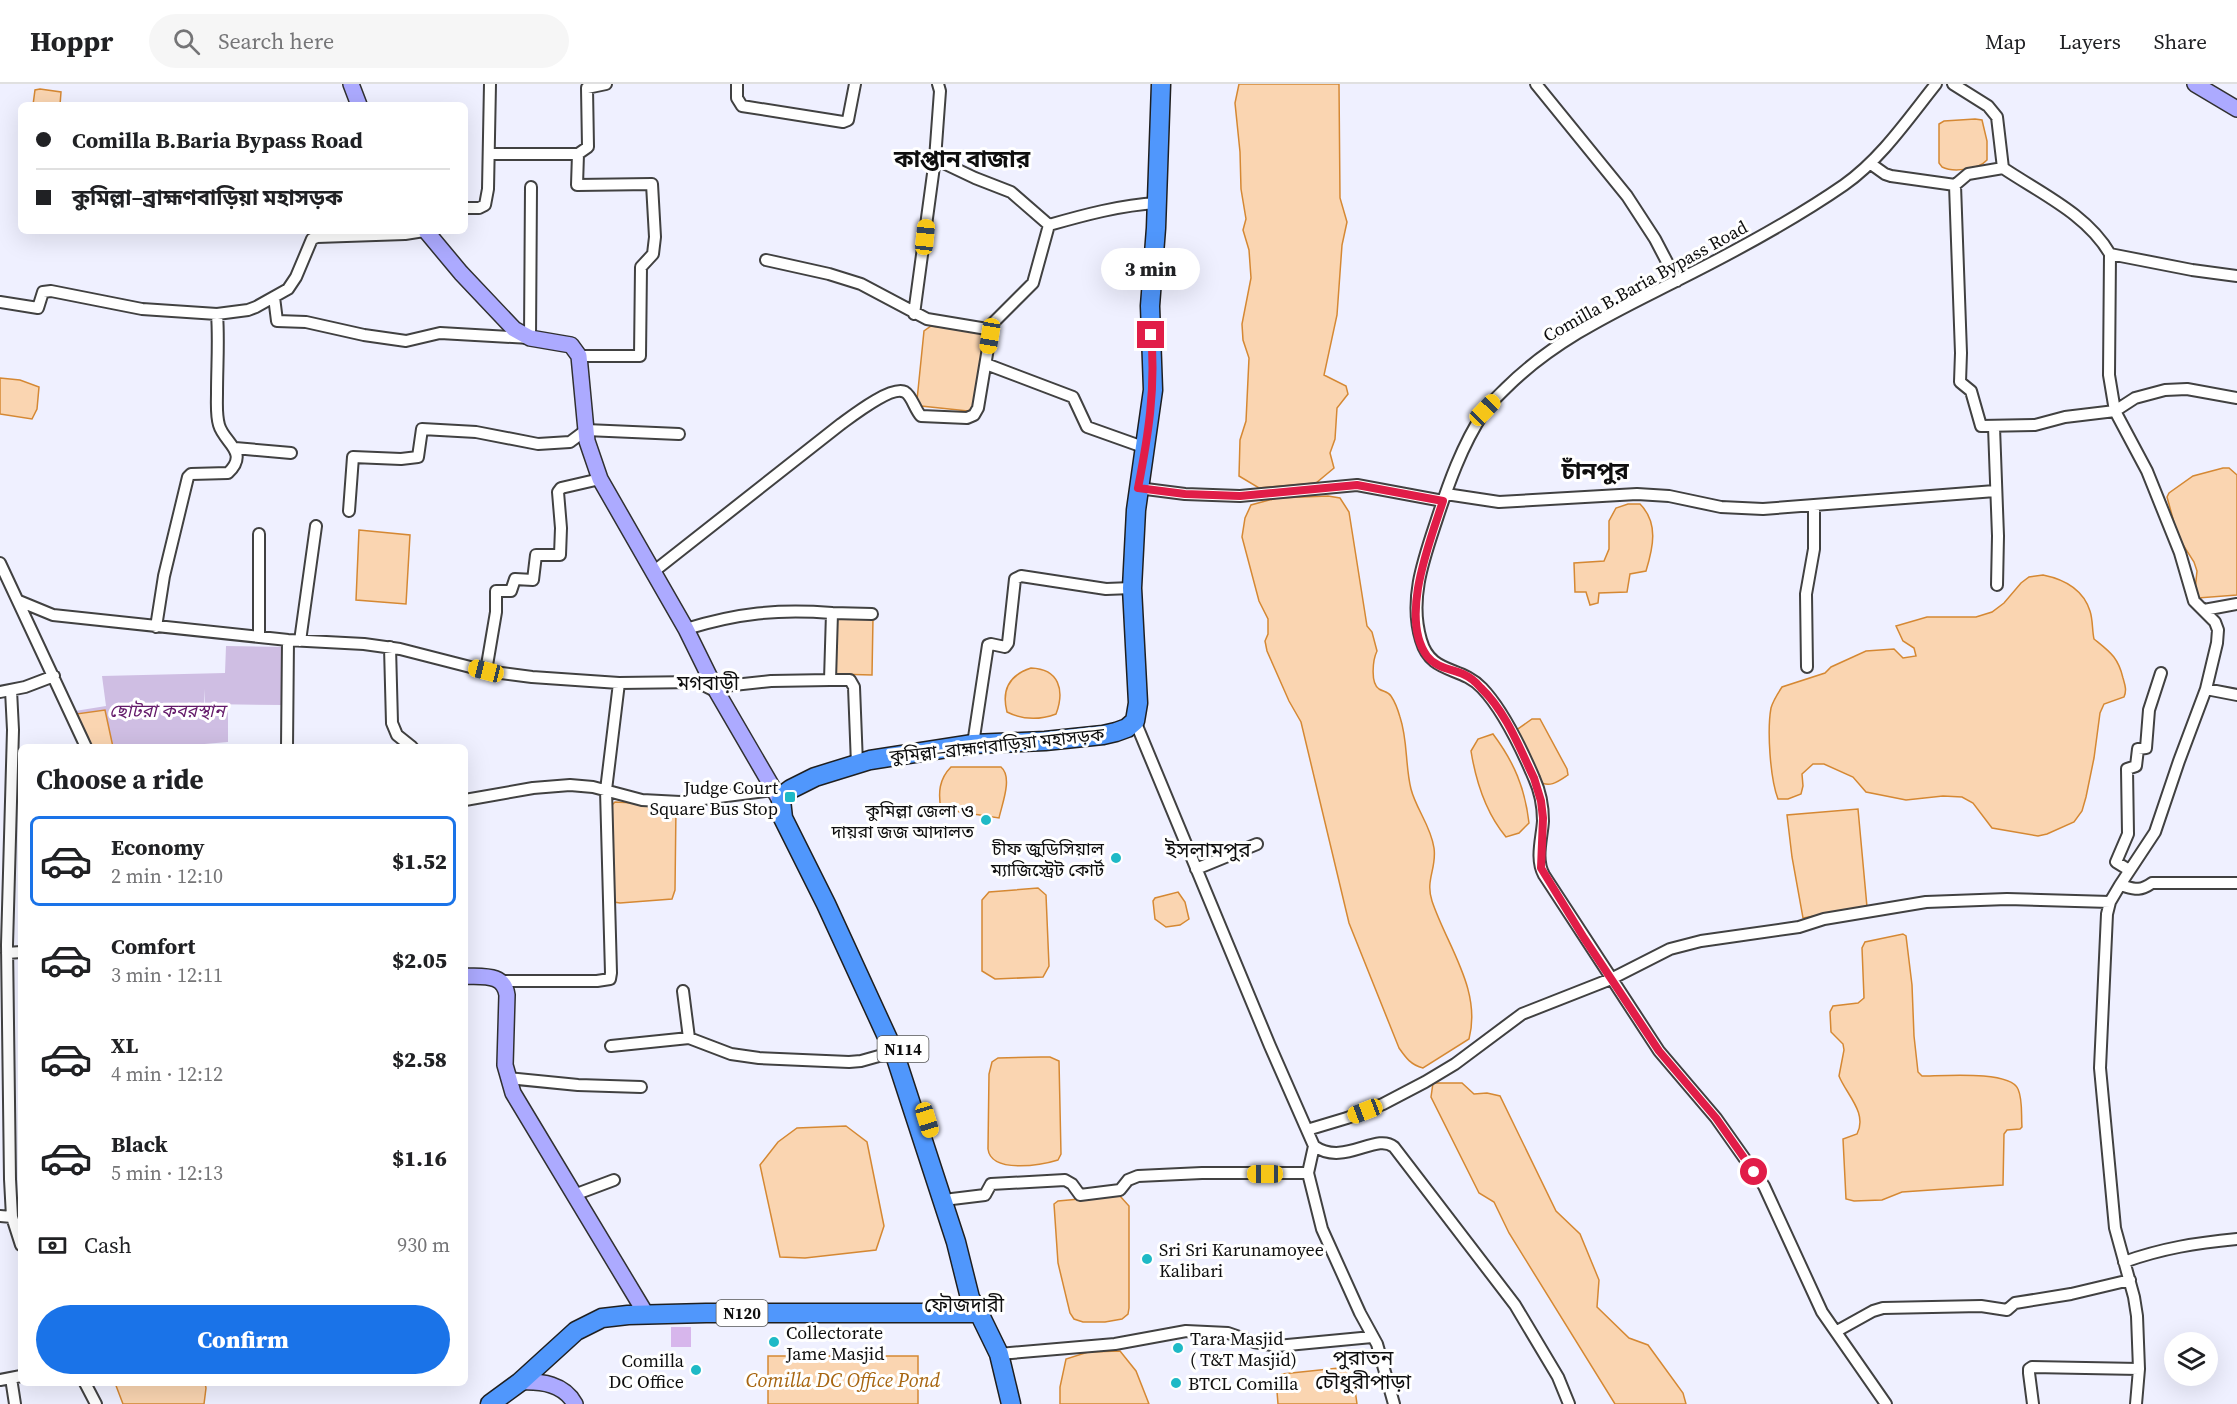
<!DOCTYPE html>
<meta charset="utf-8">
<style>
:root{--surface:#fff;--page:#f6f6f6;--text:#202124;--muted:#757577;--line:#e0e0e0;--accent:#1a73e8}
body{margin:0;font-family:"Source Serif 4","Noto Sans Bengali",serif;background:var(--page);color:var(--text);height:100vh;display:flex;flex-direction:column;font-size:22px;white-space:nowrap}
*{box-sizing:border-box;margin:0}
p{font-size:20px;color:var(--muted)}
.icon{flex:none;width:33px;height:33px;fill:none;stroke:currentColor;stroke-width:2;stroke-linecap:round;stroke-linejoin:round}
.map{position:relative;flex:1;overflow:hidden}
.details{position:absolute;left:18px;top:660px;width:450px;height:642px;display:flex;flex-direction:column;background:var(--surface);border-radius:9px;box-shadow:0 6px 24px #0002}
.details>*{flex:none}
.guide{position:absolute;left:18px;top:18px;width:450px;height:132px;border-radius:9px;box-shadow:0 6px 24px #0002;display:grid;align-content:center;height:132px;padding:0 18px;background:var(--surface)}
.tools{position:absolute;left:2164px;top:1248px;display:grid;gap:12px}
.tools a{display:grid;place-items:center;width:54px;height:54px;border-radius:50%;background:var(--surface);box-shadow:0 6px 24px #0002;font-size:30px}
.end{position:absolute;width:27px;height:27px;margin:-14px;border:8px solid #e11d48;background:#fff;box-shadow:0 0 0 3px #fff}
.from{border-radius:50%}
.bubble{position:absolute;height:42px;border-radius:21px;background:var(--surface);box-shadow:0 6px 24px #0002;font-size:20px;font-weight:800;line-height:42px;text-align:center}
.car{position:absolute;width:18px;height:36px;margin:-18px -9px;border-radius:8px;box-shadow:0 0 4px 2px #0007;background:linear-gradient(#f5c518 24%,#345 0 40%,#f5c518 0 76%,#345 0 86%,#f5c518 0)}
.guide b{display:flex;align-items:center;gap:21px;height:57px;font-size:22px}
.guide b+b{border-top:2px solid var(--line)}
.guide i{width:15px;height:15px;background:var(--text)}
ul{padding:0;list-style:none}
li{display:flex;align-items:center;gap:18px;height:90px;margin:0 12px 9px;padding:0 6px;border:3px solid transparent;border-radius:9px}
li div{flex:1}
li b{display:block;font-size:22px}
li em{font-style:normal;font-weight:800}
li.selected{border-color:var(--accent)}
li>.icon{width:54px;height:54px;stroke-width:1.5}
h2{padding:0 18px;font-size:27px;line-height:72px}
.pay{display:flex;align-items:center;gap:15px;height:66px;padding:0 18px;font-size:22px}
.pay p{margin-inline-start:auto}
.button{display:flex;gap:12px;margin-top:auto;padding:12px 18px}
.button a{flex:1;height:69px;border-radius:36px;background:var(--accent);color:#fff;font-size:24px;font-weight:800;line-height:69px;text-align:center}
header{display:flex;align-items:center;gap:36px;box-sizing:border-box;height:84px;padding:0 30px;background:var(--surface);border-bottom:2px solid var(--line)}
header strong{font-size:28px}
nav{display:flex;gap:33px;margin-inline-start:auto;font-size:21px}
.search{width:420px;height:54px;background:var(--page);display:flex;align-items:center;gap:15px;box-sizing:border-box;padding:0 21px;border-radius:33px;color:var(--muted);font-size:22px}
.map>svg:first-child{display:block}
.green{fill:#d7b6ec}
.cemetery{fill:#cfbee3}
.water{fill:#fad5b1;stroke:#d58833;stroke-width:1.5}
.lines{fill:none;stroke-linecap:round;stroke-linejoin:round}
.street-casing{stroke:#414141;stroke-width:14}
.secondary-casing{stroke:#303030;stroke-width:18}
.highway-casing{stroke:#1f1f1f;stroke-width:21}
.street{stroke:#fff;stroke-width:10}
.secondary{stroke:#acaaff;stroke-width:15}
.highway{stroke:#5097fc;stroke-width:18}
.route{stroke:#e11d48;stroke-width:8}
.poi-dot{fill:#1eb9c6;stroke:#fff;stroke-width:2}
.labels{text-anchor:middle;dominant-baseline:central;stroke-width:6;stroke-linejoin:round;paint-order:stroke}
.shield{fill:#fff;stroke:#565656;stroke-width:1.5}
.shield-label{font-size:16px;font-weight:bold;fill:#0e0e0e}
.street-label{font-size:18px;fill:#0e0e0e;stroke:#fff}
.park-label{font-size:18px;font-style:italic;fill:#641a6a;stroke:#fff}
.poi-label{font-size:18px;fill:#0e0e0e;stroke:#fff;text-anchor:end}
.neighbourhood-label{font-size:20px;fill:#0e0e0e;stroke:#fff}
.water-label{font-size:20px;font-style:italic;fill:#a76510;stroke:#fff}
.quarter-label{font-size:21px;fill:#0e0e0e;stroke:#fff}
.district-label{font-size:24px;font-weight:bold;fill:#0e0e0e;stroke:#fff}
</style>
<header>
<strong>Hoppr</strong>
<div class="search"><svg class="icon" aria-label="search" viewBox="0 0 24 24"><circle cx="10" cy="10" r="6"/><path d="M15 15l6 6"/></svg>Search here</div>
<nav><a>Map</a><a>Layers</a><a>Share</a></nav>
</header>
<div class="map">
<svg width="2237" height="1320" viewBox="0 0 2237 1320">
<rect width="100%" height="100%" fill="#eff0ff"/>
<path class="green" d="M671,1243H691V1263H671Z"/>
<path class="cemetery" d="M226,562L284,563L283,621L205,620V605L204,621H228V658L169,663H91L75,627L106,622L102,592L225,589Z"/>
<path class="water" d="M1239,0H1339L1340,114L1347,138L1342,161L1337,231L1324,291L1346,302L1348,310L1337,324L1335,355L1330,369L1334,384L1316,399L1259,404L1239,392L1240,356L1246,337L1249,274L1243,256L1242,240L1251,194L1249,166L1243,146L1246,135L1241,105L1240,68L1235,19Z
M40,5L61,8L60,21H33L35,6Z
M1975,35L1982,36L1987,57V76C1979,85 1954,89 1942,83L1939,79V40L1944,37Z
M931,242L980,248L986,252L973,324L968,327L921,322L917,316L924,247Z
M0,294L20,296L39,303L37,325L32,335L0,330Z
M2223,384H2229L2237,391V511L2198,514L2195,506L2197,487L2194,478L2178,453L2167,413L2169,409L2193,392Z
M1328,412L1340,414L1349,428L1367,542L1372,548L1377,567C1373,575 1370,599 1379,605C1384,608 1388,607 1391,612C1395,618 1398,626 1400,633C1408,657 1405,681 1411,705C1416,725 1431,742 1434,764C1437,784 1425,796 1432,817C1447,862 1482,906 1469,955L1423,984C1411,981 1406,974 1399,964L1349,839L1301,638L1289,617L1267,567L1265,557L1268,550V535L1259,517L1242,453L1245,434L1251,421L1277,414Z
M1628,420H1640C1659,439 1653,464 1646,487L1630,490L1627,508L1599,509L1598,519L1590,521L1586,508H1575L1574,479L1604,477L1609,465V437L1616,424Z
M359,446L410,451L406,520L356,516Z
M2043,491C2063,495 2083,505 2090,527C2093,536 2092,546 2094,555C2110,568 2118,573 2123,594C2125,601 2127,606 2124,613L2104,620L2100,629L2094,674L2086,713L2082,727L2074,738L2047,750L2038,752L1992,744L1973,719L1962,713L1943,712L1906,716L1866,708L1853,693L1824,680H1813L1802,690L1803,702L1801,710L1788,715H1778C1770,694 1767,646 1771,624C1773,617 1778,609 1782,603L1825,589L1831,583L1866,567L1894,565L1903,574L1916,572L1914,564L1903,557L1896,542L1927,533H1976L1992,528L2004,519L2021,499L2029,493Z
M835,534H873L872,591L835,590Z
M1031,584C1059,585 1065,606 1056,630C1040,636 1023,636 1007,628C1001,605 1010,591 1031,584Z
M105,626L113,663H91L76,630Z
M1532,635H1540L1567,685L1568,691C1559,697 1549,705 1539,697L1515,647Z
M1493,650C1514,678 1525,704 1529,739L1519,749L1506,753C1486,729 1476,698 1471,667L1478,655Z
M951,683H1001C1013,693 1002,720 999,734L941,725C938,709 939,695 951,683Z
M615,718L674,721L676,723L675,806L672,815L620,819L614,818L611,722Z
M1858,725L1867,823L1803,834L1792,773L1787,731Z
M1038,804L1046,811L1049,882L1043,893L995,895L982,887V816L989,808Z
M1178,808L1185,818L1189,835L1180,841L1166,843L1155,835L1153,817L1155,814Z
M1903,850L1906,852L1912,901L1914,952L1918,988L1922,992C1941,992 2010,986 2018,1005C2023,1016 2021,1032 2022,1043L2020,1045L2007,1046L2004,1050L2003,1101L1902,1108L1882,1116L1854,1117L1846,1115L1843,1055L1857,1050C1868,1029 1846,1010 1839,992L1844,966L1843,960L1831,948L1830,928L1833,922L1858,919L1864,914L1862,864L1865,858Z
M1041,973H1050L1059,977L1061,1070L1058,1076C1042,1081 991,1090 988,1065L989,990L992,978L998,974Z
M1433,999H1462L1474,1010L1487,1009L1500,1012L1556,1127L1580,1150L1599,1196L1597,1223L1629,1254L1648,1261L1683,1309L1686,1320H1615L1509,1149L1494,1118L1479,1109L1431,1013Z
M846,1042L867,1058L884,1142L876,1166L805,1174L780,1173L760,1081L778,1058L797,1044Z
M1112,1112H1120L1129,1122V1224L1128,1230L1122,1235L1105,1238H1083L1074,1235L1070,1229L1058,1179L1054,1120L1058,1117Z
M1120,1267L1136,1287L1149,1320H1060V1303L1066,1275L1088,1268Z
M768,1272H918V1320H768Z
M1348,1283L1353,1291L1357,1320H1278L1276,1295L1282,1290Z
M115,1299H205L206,1304L204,1320H123Z"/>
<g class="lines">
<g class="street-casing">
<path id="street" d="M737,0V14L742,22L843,38L848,36L855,0
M938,0L940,7L935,75L975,94L1011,108L1049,141C1084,131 1121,121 1157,119
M1536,0L1627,112L1655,155L1677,197
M1953,0L1988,22L1997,33L2003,84C2040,109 2087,130 2110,170L2192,186L2237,192
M489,70H578
M1871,80L1885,90L1891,92L1955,101L1961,269L1960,298L1971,307L1981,342L2035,341L2065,333L2115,327L2135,314L2165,306L2187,305L2237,314
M1955,101L1968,90L2003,84
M465,124H479L485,121L488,105L490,0
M2110,170L2109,291L2115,327L2147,387L2180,469L2194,517L2215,538L2218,546L2217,559L2206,605L2179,677L2155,748L2120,801L2110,818L2107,830L2100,984L2115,1144L2134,1213L2137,1232L2139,1285L2136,1320
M766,176L829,190L861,200L927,235L987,245
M274,213L277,237L306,238L364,251L406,257L440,249L530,254L531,103
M0,218L38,224L43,208L51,207L142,225L217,230L248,226L256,223L288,205L296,193L312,155L317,153L405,150L424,147
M914,230L935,75
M987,245L1033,199L1049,141
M579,272H640L641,183L653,170L655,153L652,100L577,101L578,70L588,63L587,4L606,0
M986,280L1073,313L1087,343L1146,364
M1994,343L1998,452L1997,501
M235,364L291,369
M1138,404L1185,410L1240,412L1357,401L1443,417
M1446,410L1499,418L1637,410L1669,412L1721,423L1763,425L1995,407
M349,427L353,373L401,375L418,373L422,345L476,348L538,360L570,358L586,346L679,350
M259,450V553
M0,479L86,663
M653,488L841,340C852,332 892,301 905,308C912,312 915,326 921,332L967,334L974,331L978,324L990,252L987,245
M19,517L53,531L288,556L364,560L400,565L486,587L532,593L619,599L697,598L717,608
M2204,526L2237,520
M156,543L164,492L188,393L191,390L228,389C250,368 224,359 219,341C216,331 217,319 217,309C217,282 219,256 217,230
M686,545C738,529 777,525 832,529
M300,557L316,442
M390,563L392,639L397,651L412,663
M1807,583L1806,510L1814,465V421
M486,587L496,528V507H511L515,495L533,496L536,471H560L561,444L558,408L561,404L600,395
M715,603L771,597L830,596
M2206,605L2237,611
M11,606L13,646L7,861L10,1095L12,1133L21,1161
M0,608L25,603L54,592
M1135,637L1270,962L1314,1062C1344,1083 1376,1048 1394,1063L1515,1221L1558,1293L1569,1320
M973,660L988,561L991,560L1005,563L1008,559L1015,495L1021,492L1106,505L1132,504
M287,663L288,556
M857,680L854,603L850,596H830L832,529L872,530
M465,716L533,704L570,701L593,703L642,716L680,718L773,706
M1196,785L1257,760
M2129,786L2116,778L2128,750L2127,685L2136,682L2138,665L2146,664L2149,626L2161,589
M2120,801C2135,805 2139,808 2152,799H2237
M7,869L21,868
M502,897H597L610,895L611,889L606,706L619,599
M683,907L689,954L731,970L759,974L849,978L861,977L904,965
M611,962L689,954
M507,994L578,1001L641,1003
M1307,1046L1347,1034L1383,1020L1425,998L1455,980L1522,930L1611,895L1670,865L1701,857L1799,843L1824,835L1926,818L2007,815L2110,818
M1314,1062L1308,1089L1322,1145L1360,1229L1377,1260L1394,1320
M574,1111L614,1096
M952,1115L985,1111L991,1100L1065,1096L1072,1100L1080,1111L1120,1106L1128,1096L1138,1092L1202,1089H1308
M0,1132L12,1133
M2124,1178C2163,1164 2196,1159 2237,1155
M1837,1247L1873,1227L1883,1224L1981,1222L2007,1226L2015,1219L2071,1210L2130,1196
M999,1270L1115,1260L1186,1247L1228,1249L1254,1258L1277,1262L1372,1253
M11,1294L15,1320
M0,1296L21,1292
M85,1299L96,1320
M1886,1320L1822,1228L1764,1102L1716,1034L1659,967L1544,791C1535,775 1542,754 1543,737C1543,723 1540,707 1534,694C1522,666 1503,626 1482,604C1460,581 1431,591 1421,556C1409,516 1423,477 1436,438C1448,401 1462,361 1484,328C1490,319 1499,311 1506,304C1555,255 1617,227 1678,196C1734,168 1792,137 1844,101C1881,75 1908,35 1936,0
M2033,1320L2029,1289V1285L2032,1283L2139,1285"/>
</g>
<g class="secondary-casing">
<path id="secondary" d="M351,0L359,21
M2195,0L2237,25
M426,147L461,189L514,245L530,254L571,261L579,272L587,357L600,395L686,545L717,608L781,718
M465,892C483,893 504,889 507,911L505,981L513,1009L646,1230
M520,1298C542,1297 564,1300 575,1320"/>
</g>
<g class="highway-casing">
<path id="highway" d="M979,1229L970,1214L956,1158L894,968L826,820L783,734L781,716L783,711L791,705L815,693L870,676L973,660L1045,657L1103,651L1116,648L1127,644L1135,637L1138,619L1132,504L1136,426L1153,306L1150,222L1156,144L1161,0
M490,1320L520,1298L576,1247L602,1234L628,1231L706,1229H979L999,1270L1011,1320"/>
</g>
<use href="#street" class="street"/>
<use href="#secondary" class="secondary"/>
<use href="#highway" class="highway"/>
</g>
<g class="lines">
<path class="route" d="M1151,251C1156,304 1148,353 1138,404L1185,410L1240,412L1357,401L1443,417C1430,457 1399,534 1427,572C1436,584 1451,585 1463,590C1470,593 1476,598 1481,604C1506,628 1519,663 1534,694L1541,717L1543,734L1541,784L1584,854L1659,967L1716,1034L1754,1088"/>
</g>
<g class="poi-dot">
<rect x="784" y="707" width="12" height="12" rx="3"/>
<circle cx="986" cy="736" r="6"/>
<circle cx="1116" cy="774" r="6"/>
<circle cx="1147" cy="1175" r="6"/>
<circle cx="774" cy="1258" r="6"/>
<circle cx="1178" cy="1264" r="6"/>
<circle cx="696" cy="1286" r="6"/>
<circle cx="1176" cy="1299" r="6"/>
</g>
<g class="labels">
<g class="shield">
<rect x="877.5" y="952" width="51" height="26" rx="4.5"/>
<rect x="716.5" y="1216" width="51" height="26" rx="4.5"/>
</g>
<g class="shield-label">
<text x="903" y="965">N114</text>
<text x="742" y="1229">N120</text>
</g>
<g class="street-label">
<text transform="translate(1645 197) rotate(-29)">Comilla B.Baria Bypass Road</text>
<text transform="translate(997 661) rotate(-6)">কুমিল্লা–ব্রাহ্মণবাড়িয়া মহাসড়ক</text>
</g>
<g class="park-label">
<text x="167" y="626">ছোটরা কবরস্থান</text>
</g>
<g class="poi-label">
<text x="778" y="703">Judge Court<tspan x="778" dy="21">Square Bus Stop</tspan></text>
<text x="974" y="726">কুমিল্লা জেলা ও<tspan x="974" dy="21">দায়রা জজ আদালত</tspan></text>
<text x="1104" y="764">চীফ জুডিসিয়াল<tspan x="1104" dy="21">ম্যাজিস্ট্রেট কোর্ট</tspan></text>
<text x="1159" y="1165" text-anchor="start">Sri Sri Karunamoyee<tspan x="1159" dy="21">Kalibari</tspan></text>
<text x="786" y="1248" text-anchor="start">Collectorate<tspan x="786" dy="21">Jame Masjid</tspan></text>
<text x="1190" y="1254" text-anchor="start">Tara Masjid<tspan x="1190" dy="21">( T&amp;T Masjid)</tspan></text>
<text x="684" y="1276">Comilla<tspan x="684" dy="21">DC Office</tspan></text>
<text x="1188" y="1299" text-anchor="start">BTCL Comilla</text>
</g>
<g class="neighbourhood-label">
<text x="708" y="599">মগবাড়ী</text>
<text x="964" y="1221">ফৌজদারী</text>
</g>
<g class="water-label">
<text x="843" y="1296">Comilla DC Office Pond</text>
</g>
<g class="quarter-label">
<text x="1208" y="765">ইসলামপুর</text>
<text x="1363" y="1273">পুরাতন<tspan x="1363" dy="24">চৌধুরীপাড়া</tspan></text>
</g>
<g class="district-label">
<text x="962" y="74">কাপ্তান বাজার</text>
<text x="1595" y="386">চাঁনপুর</text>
</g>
</g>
</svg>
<div class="tools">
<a><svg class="icon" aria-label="layers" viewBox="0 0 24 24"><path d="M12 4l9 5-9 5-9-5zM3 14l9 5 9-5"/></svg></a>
</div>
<i class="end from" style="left:1754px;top:1088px"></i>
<i class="end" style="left:1151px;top:251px"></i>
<div class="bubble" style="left:1101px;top:164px;width:99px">3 min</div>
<i class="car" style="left:925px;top:153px;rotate:6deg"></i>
<i class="car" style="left:990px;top:252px;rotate:189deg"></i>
<i class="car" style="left:1485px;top:326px;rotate:44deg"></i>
<i class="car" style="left:486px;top:587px;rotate:284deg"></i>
<i class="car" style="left:1365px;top:1027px;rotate:249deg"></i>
<i class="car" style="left:927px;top:1036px;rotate:163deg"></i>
<i class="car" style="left:1265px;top:1090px;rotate:270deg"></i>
<div class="guide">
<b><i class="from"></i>Comilla B.Baria Bypass Road</b>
<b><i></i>কুমিল্লা–ব্রাহ্মণবাড়িয়া মহাসড়ক</b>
</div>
<section class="details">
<h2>Choose a ride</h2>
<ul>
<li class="selected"><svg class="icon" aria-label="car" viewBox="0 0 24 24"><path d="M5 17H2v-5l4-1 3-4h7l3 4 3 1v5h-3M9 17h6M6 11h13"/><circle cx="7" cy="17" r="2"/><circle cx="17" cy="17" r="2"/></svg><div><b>Economy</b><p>2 min · 12:10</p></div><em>$1.52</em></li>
<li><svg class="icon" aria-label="car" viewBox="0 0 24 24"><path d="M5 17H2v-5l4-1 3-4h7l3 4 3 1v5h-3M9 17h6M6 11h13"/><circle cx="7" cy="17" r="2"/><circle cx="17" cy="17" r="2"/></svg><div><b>Comfort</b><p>3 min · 12:11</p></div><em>$2.05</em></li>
<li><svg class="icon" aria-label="car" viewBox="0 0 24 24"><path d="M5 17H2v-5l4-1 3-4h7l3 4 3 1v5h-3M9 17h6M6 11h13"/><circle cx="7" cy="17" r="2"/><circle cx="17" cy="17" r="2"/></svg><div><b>XL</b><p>4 min · 12:12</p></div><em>$2.58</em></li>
<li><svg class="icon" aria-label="car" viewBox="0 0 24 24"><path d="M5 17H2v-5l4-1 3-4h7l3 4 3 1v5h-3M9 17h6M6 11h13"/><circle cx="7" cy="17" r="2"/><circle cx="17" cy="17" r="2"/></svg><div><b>Black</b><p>5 min · 12:13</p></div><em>$1.16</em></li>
</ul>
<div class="pay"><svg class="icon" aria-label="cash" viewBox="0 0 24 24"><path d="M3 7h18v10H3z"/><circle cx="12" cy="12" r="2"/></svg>Cash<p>930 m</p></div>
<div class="button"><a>Confirm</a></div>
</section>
</div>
